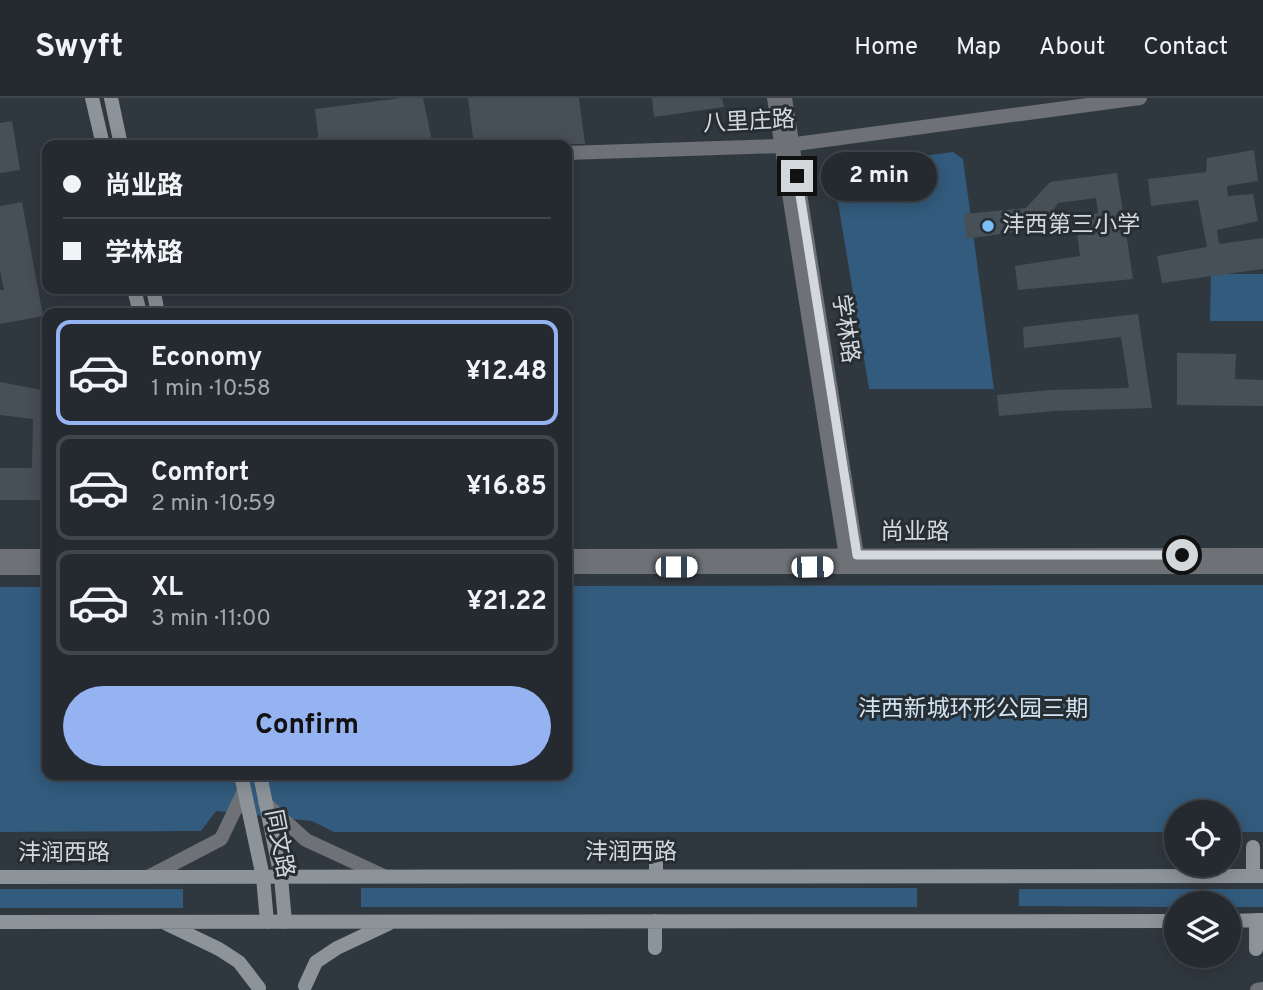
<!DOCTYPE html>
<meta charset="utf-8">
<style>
:root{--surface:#242a2f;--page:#2c3237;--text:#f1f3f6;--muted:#a3a7aa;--line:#41464b;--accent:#95b2f1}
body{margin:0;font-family:Overpass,"Noto Sans SC",sans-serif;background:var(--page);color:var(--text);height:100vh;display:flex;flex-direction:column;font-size:26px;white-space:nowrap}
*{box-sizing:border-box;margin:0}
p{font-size:23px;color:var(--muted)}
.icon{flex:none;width:38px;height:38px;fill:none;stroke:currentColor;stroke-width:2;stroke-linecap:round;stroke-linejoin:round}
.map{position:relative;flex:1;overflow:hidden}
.drawer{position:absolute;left:42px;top:210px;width:530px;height:472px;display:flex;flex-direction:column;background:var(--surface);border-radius:14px;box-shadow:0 4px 18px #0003,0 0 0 2px var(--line)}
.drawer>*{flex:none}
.guide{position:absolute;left:42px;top:42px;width:530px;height:154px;border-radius:14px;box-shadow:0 4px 18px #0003,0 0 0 2px var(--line);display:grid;align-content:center;height:154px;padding:0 21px;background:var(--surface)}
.tools{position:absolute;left:1164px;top:702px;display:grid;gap:14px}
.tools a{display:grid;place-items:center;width:77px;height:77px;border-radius:50%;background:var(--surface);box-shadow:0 4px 18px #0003,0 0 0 2px var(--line);font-size:35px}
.end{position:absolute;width:32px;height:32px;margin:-16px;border:9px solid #d3d8dc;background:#111;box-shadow:0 0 0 4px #111}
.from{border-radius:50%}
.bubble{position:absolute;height:49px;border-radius:24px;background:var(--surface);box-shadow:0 4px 18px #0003,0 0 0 2px var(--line);font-size:23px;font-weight:700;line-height:49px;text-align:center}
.car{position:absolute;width:21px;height:42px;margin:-21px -10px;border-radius:9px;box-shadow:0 0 5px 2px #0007;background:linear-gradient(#fff 24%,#345 0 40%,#fff 0 76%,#345 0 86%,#fff 0)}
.guide b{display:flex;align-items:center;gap:24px;height:66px;font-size:26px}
.guide b+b{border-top:2px solid var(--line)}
.guide i{width:18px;height:18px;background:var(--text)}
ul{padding:12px 0 0;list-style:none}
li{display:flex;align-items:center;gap:21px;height:105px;margin:0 14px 10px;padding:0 7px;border:4px solid var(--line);border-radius:14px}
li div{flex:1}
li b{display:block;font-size:26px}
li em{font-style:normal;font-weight:700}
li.current{border-color:var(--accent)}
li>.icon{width:63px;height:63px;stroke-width:1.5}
.cta{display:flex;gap:14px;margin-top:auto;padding:14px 21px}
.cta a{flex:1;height:80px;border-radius:42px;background:var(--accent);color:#111;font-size:28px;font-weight:700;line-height:80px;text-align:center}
header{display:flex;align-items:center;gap:42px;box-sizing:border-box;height:98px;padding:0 35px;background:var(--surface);border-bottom:2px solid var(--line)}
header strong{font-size:33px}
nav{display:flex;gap:38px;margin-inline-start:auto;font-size:24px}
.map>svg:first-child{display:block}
.green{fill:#325b7d}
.building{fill:#474f57}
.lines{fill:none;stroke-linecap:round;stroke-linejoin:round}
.tertiary{stroke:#6e7276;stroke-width:14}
.secondary{stroke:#8d9499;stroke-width:14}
.route{stroke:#d3d8dc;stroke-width:9}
.poi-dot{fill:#7bbef8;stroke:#262e34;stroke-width:2.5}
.labels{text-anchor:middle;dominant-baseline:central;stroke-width:6;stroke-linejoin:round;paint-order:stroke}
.street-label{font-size:23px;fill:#d3d8dc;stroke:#262e34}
.poi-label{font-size:23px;fill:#d3d8dc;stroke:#262e34;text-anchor:start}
.park-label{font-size:23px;fill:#d2e3f3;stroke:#262e34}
</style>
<header>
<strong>Swyft</strong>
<nav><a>Home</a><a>Map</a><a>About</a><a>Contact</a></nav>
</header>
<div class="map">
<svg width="1263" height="892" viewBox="0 0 1263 892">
<rect width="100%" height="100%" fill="#30383f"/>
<path class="green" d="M953,54L963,61L994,291H869L835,86L848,68Z
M1211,176H1263V223H1210Z
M1263,487V734H1229L1228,714H1176V734H334L312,723L216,713L201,733L0,734V489H47V677H567V488Z
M361,790H917V809H361Z
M0,791H183V810H0Z
M1019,791H1263V809H1229L1228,805H1176V809L1019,808Z"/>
<path class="building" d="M401,0H423L432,43L396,47H319L315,11Z
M468,0H579L585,46L474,47Z
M652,0H722L724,9L654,19Z
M12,23L20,72L0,75V25Z
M1254,52L1258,83L1227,88L1228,98L1253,96L1258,123L1217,132L1219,146L1263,140V171L1162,185L1157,158L1207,149L1198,102L1151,108L1148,81L1206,74L1207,60Z
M1117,75L1133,181L1018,192L1015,168L1080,158L1075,119L1098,115L1096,100L1058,105L1041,130L966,141L964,116L1026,110L1050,84Z
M22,104L43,218L0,226V192H4L0,172V108Z
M1138,216L1152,310L1054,313L999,318L997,297L1050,292L1129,290L1121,239L1024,250L1023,229Z
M1177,255L1236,256L1235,281L1263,282V308L1177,307Z
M0,284L47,293V402H0V370H32L33,321L0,317Z"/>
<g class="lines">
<path class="tertiary" d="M774,0L847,465
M785,0L858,464
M567,55L781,48L1140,0
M0,458H47
M567,458L1263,457
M567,469H1263
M0,470H47
M265,705L306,742L384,778
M148,779L221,741L244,693
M1257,892L1263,891"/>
<path class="secondary" d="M92,0L103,47
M111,0L121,47
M134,191L140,215
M153,191L158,215
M241,677L263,779L267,824
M260,677L281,779L285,824
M1253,749V778
M656,778V749
M0,779L1263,778
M1256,822V851
M655,823V850
M1228,823L1263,822
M0,824L1176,823
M167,826L219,851L239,864L259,890
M305,888L316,864L337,850L388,826"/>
</g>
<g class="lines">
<path class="route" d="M797,78L857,457H1182"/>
</g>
<circle class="poi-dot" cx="988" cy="128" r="7"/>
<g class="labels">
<g class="street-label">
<text transform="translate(749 25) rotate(-3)">八里庄路</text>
<text transform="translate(844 231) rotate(81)">学林路</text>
<text x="915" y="435">尚业路</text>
<text transform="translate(278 746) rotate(79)">同文路</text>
<text x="631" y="755">沣润西路</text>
<text x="64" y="756">沣润西路</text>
</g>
<g class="poi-label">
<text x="1002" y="128">沣西第三小学</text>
</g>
<g class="park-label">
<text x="973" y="612">沣西新城环形公园三期</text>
</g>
</g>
</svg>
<div class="tools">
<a><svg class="icon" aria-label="locate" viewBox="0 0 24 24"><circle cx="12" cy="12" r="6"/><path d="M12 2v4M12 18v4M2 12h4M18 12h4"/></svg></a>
<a><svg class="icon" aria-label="layers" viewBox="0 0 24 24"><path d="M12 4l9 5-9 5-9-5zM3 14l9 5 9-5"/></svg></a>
</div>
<i class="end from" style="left:1182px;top:457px"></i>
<i class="end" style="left:797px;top:78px"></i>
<div class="bubble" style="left:821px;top:54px;width:116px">2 min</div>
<i class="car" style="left:676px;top:469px;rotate:90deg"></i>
<i class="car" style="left:812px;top:469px;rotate:89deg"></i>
<div class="guide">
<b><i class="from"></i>尚业路</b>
<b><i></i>学林路</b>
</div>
<section class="drawer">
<ul>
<li class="current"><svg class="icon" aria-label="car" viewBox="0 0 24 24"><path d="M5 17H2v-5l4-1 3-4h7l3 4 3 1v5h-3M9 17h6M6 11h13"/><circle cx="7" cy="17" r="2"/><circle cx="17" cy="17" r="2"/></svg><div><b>Economy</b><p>1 min · 10:58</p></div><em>¥12.48</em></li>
<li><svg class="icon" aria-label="car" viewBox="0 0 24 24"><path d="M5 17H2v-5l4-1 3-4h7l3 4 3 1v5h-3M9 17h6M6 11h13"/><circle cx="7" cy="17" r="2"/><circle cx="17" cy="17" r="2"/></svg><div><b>Comfort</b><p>2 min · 10:59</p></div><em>¥16.85</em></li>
<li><svg class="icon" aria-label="car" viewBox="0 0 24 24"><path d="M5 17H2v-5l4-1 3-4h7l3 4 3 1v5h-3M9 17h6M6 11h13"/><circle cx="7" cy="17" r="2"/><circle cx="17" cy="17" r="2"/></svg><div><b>XL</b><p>3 min · 11:00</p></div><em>¥21.22</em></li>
</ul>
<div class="cta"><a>Confirm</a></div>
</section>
</div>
